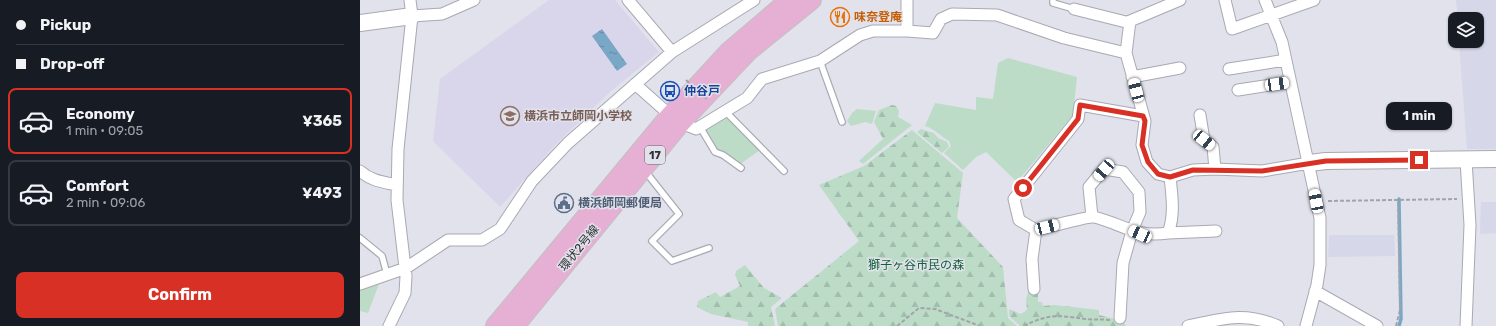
<!DOCTYPE html>
<meta charset="utf-8">
<style>
:root{--surface:#171b24;--page:#242831;--text:#f1f3f6;--muted:#9ea1a6;--line:#363941;--accent:#d93025}
body{margin:0;font-family:Rubik,"Noto Sans JP",sans-serif;background:var(--page);color:var(--text);height:100vh;display:flex;flex-direction:column;font-size:15px;white-space:nowrap}
*{box-sizing:border-box;margin:0}
p{font-size:13px;color:var(--muted)}
.icon{flex:none;width:22px;height:22px;fill:none;stroke:currentColor;stroke-width:2;stroke-linecap:round;stroke-linejoin:round}
.map{position:relative;flex:1;overflow:hidden}
.sheet{display:flex;flex-direction:column;background:var(--surface);width:360px}
.sheet>*{flex:none}
.guide{display:grid;align-content:center;height:88px;padding:0 16px;background:var(--surface)}
.controls{position:absolute;left:1088px;top:12px;display:grid;gap:8px}
.controls a{display:grid;place-items:center;width:36px;height:36px;border-radius:8px;background:var(--surface);box-shadow:0 1px 3px #0004;font-size:20px}
.end{position:absolute;width:18px;height:18px;margin:-9px;border:5px solid #d93025;background:#fff;box-shadow:0 0 0 2px #fff}
.from{border-radius:50%}
.bubble{position:absolute;height:28px;border-radius:8px;background:var(--surface);box-shadow:0 1px 3px #0004;font-size:13px;font-weight:700;line-height:28px;text-align:center}
.car{position:absolute;width:12px;height:24px;margin:-12px -6px;border-radius:5px;box-shadow:0 0 3px 1px #0007;background:linear-gradient(#fff 24%,#345 0 40%,#fff 0 76%,#345 0 86%,#fff 0)}
.guide b{display:flex;align-items:center;gap:14px;height:38px;font-size:15px}
.guide b+b{border-top:1px solid var(--line)}
.guide i{width:10px;height:10px;background:var(--text)}
ul{padding:0;list-style:none}
li{display:flex;align-items:center;gap:12px;height:66px;margin:0 8px 6px;padding:0 8px;border:2px solid var(--line);border-radius:8px}
li div{flex:1}
li b{display:block;font-size:15px}
li em{font-style:normal;font-weight:700}
li.active{border-color:var(--accent)}
li>.icon{width:36px;height:36px;stroke-width:1.5}
.button{display:flex;gap:8px;margin-top:auto;padding:8px 16px}
.button a{flex:1;height:46px;border-radius:8px;background:var(--accent);color:#fff;font-size:16px;font-weight:700;line-height:46px;text-align:center}
main{display:flex;flex:1;min-height:0}
.map>svg:first-child{display:block}
.built{fill:#d6d7e8}
.education{fill:#d9d6ec}
.green{fill:#bcdcc7}
.forest{fill:url(#forest-firs)}
.water{fill:url(#water-ripples)}
.lines{fill:none;stroke-linecap:round;stroke-linejoin:round}
.stream{stroke:#79a8c7;stroke-width:3.5}
.lane-casing{stroke:#a8a9b2;stroke-width:8}
.street-casing{stroke:#a8a9b2;stroke-width:13}
.secondary-casing{stroke:#a8a9b2;stroke-width:18}
.primary-casing{stroke:#c1c1c2;stroke-width:20}
.path{stroke:#a3a4ab;stroke-width:2;stroke-dasharray:4 2;stroke-linecap:butt}
.lane{stroke:#fff;stroke-width:5.5}
.street{stroke:#fff;stroke-width:11}
.secondary{stroke:#fff;stroke-width:16}
.primary{stroke:#e5b0d4;stroke-width:18}
.path-bridge{stroke:#a3a4ab;stroke-width:2;stroke-dasharray:4 2;stroke-linecap:butt}
.route{stroke:#d93025;stroke-width:5}
.labels{text-anchor:middle;dominant-baseline:central;stroke-width:3;stroke-linejoin:round;paint-order:stroke}
.shield{fill:#e1e2eb;stroke:#66666c;stroke-width:1}
.shield-label{font-size:11px;font-weight:bold;fill:#313135}
.food-label{font-size:12px;font-weight:bold;fill:#c56008;stroke:#e1e2eb;text-anchor:start}
.transit-label{font-size:12px;font-weight:bold;fill:#164399;stroke:#e1e2eb;text-anchor:start}
.education-label{font-size:12px;font-weight:bold;fill:#785e54;stroke:#e1e2eb;text-anchor:start}
.service-label{font-size:12px;font-weight:bold;fill:#4e5e75;stroke:#e1e2eb;text-anchor:start}
.street-label{font-size:12px;fill:#313135;stroke:#e1e2eb}
.park-label{font-size:12px;fill:#12613a;stroke:#e1e2eb}
</style>
<main>
<section class="sheet">
<div class="guide">
<b><i class="from"></i>Pickup</b>
<b><i></i>Drop-off</b>
</div>
<ul>
<li class="active"><svg class="icon" aria-label="car" viewBox="0 0 24 24"><path d="M5 17H2v-5l4-1 3-4h7l3 4 3 1v5h-3M9 17h6M6 11h13"/><circle cx="7" cy="17" r="2"/><circle cx="17" cy="17" r="2"/></svg><div><b>Economy</b><p>1 min · 09:05</p></div><em>¥365</em></li>
<li><svg class="icon" aria-label="car" viewBox="0 0 24 24"><path d="M5 17H2v-5l4-1 3-4h7l3 4 3 1v5h-3M9 17h6M6 11h13"/><circle cx="7" cy="17" r="2"/><circle cx="17" cy="17" r="2"/></svg><div><b>Comfort</b><p>2 min · 09:06</p></div><em>¥493</em></li>
</ul>
<div class="button"><a>Confirm</a></div>
</section>
<div class="map">
<svg width="1136" height="326" viewBox="0 0 1136 326">
<defs>
<pattern id="forest-firs" width="22" height="20" patternUnits="userSpaceOnUse"><rect width="22" height="20" fill="#bcdcc7"/><path d="M5 1l3.5 6h-7zM16 11l3.5 6h-7z" fill="#a2bdac"/></pattern>
<pattern id="water-ripples" width="26" height="14" patternUnits="userSpaceOnUse"><rect width="26" height="14" fill="#79a8c7"/><path d="M2 4q2-2 4 0t4 0M15 11q2-2 4 0t4 0" fill="none" stroke="#6489a2"/></pattern>
</defs>
<rect width="100%" height="100%" fill="#e1e2eb"/>
<path class="built" d="M1096,0H1136V149H1107L1099,41H1117V19H1098Z
M1121,202H1136V233L1120,234Z
M969,235H1034L1035,256L968,257Z"/>
<path class="education" d="M189,0H255L299,52L251,91L195,145L140,207L73,141L80,79Z"/>
<path class="green" d="M648,58L717,77L713,115L657,182L626,152L616,157L603,170L584,153L591,146L589,141C580,136 575,129 565,126L575,103L616,110V97L633,99L638,63Z
M497,109L516,111L512,124L505,122L491,126L487,121L492,113Z
M364,114L400,150L379,165L356,150L342,127Z
M19,284L8,313L0,311V289Z"/>
<path class="forest" d="M532,105L536,106L539,111L538,117L552,125L503,164L499,161L523,139L514,122L519,110Z
M561,129L574,133L578,138L587,142L589,147L582,153L557,132Z
M552,130L603,173L597,218L643,267L648,318L657,326H418L415,309L499,241L459,185L504,166Z
M385,265L404,288L422,298L411,307L415,326H388V322L351,314L337,307L338,301L356,292L360,297L380,286L375,275L376,271Z
M669,290L678,291V302H682L683,306L694,305L739,310V315L763,321L766,326H660L649,316V309L661,314L667,310L666,299Z"/>
<path class="water" d="M242,29L267,64L257,71L232,36Z"/>
<g class="lines">
<path class="stream" d="M1039,326L1041,319L1039,199"/>
<g class="lane-casing">
<path id="lane" d="M693,0V3L714,9
M460,61L482,122
M365,111L424,171
M340,127L355,152L363,155L381,168
M285,171L319,214L292,241L312,261L349,248
M0,238L22,256L27,274"/>
</g>
<g class="street-casing">
<path id="street" d="M268,0L312,52
M547,0V31L573,33L581,19L592,14L637,15L704,38L766,53
M820,0L770,21L766,53L785,121L782,145L787,162L798,174L810,177L833,170L855,169L902,171L949,163
M865,0L872,29L954,0
M905,0L922,42L960,218V265L957,285L946,326
M714,9L770,23
M52,16L82,14L114,0
M869,69L926,60
M772,77L820,68
M275,84L310,115
M878,90L930,82
M840,115L844,140L853,147L855,169
M783,116L720,105L718,119L654,199L659,220L676,230C685,228 728,216 734,217C763,224 775,238 808,233C815,216 812,195 810,177
M321,123L336,129L387,98L402,79L460,61L500,35L513,31H547
M1106,160L1110,225L1106,326
M0,171C11,181 23,182 37,185
M732,217L729,187L744,169L763,172L779,192L780,212L772,231L763,263L760,318
M808,233L856,231
M0,284L46,268L88,240H122L140,229L172,181L208,143L312,52L394,0
M674,289L672,259L676,230
M955,291L1017,326
M29,326L45,293L46,276L37,200L38,149L52,16L50,0
M828,326C862,319 884,311 918,326"/>
</g>
<g class="secondary-casing">
<path id="secondary" d="M0,23L52,16
M949,163L966,161L1136,159"/>
</g>
<g class="primary-casing">
<path id="primary" d="M135,326L310,115L369,51L429,0
M155,326L321,123L389,51L452,0"/>
</g>
<path class="path" d="M968,201L1097,199
M537,326L559,308L575,309L620,326
M664,326C687,314 699,315 725,319C733,320 741,319 750,320
M1036,326L1040,310L1038,201"/>
<use href="#lane" class="lane"/>
<use href="#street" class="street"/>
<use href="#secondary" class="secondary"/>
<use href="#primary" class="primary"/>
<path class="path-bridge" d="M326,80L348,100"/>
</g>
<g class="lines">
<path class="route" d="M663,188L718,119L720,105L783,116L785,121L782,145L788,162L798,174L810,177L833,170L902,171L966,161L1059,160"/>
</g>
<defs>
<g id="restaurant-ring" transform="scale(1)"><circle r="9.5" fill="#e1e2eb" stroke="#e8710a" stroke-width="1.5"/><path d="M-5-6h1v4h1v-4h1v4h1v-4h1v5L-1.5 .5V6h-2V.5L-5-1ZM5-6V6H3V1.5H1.5Q1.5-4 5-6Z" fill="#e8710a"/></g>
<g id="bus-ring" transform="scale(1)"><circle r="9.5" fill="#e1e2eb" stroke="#1a4fb4" stroke-width="1.5"/><path d="M-5-6H5V4H4V6H2V4H-2V6H-4V4H-5ZM-3.5-4V0h7V-4ZM-3.5 1.2v1.5H-2V1.2ZM2 1.2v1.5H3.5V1.2Z" fill="#1a4fb4"/></g>
<g id="school-ring" transform="scale(1)"><circle r="9.5" fill="#e1e2eb" stroke="#8d6e63" stroke-width="1.5"/><path d="M0-5L7-2L0 1L-7-2ZM-4 1L0 2.5L4 1V4Q0 6-4 4Z" fill="#8d6e63"/></g>
<g id="civic-ring" transform="scale(1)"><circle r="9.5" fill="#e1e2eb" stroke="#5c6f8a" stroke-width="1.5"/><path d="M-.6-6.5H3V-4.5H.6V-3L4-1V1h2V6H-6V1h2V-1L-.6-3ZM-1.2 2.5V6h2.4V2.5Z" fill="#5c6f8a"/></g>
</defs>
<g fill-rule="evenodd">
<use href="#restaurant-ring" x="480" y="17"/>
<use href="#bus-ring" x="310" y="91"/>
<use href="#school-ring" x="150" y="116"/>
<use href="#civic-ring" x="204" y="203"/>
</g>
<g class="labels">
<rect class="shield" x="285" y="146" width="20" height="18" rx="3"/>
<g class="shield-label">
<text x="295" y="155">17</text>
</g>
<g class="food-label">
<text x="494" y="17">味奈登庵</text>
</g>
<g class="transit-label">
<text x="324" y="91">仲谷戸</text>
</g>
<g class="education-label">
<text x="164" y="116">横浜市立師岡小学校</text>
</g>
<g class="service-label">
<text x="218" y="203">横浜師岡郵便局</text>
</g>
<g class="street-label">
<text transform="translate(219 248) rotate(-51)">環状2号線</text>
</g>
<g class="park-label">
<text x="556" y="265">獅子ヶ谷市民の森</text>
</g>
</g>
</svg>
<div class="controls">
<a><svg class="icon" aria-label="layers" viewBox="0 0 24 24"><path d="M12 4l9 5-9 5-9-5zM3 14l9 5 9-5"/></svg></a>
</div>
<i class="end from" style="left:663px;top:188px"></i>
<i class="end" style="left:1059px;top:160px"></i>
<div class="bubble" style="left:1026px;top:102px;width:66px">1 min</div>
<i class="car" style="left:917px;top:84px;rotate:82deg"></i>
<i class="car" style="left:776px;top:90px;rotate:345deg"></i>
<i class="car" style="left:844px;top:140px;rotate:129deg"></i>
<i class="car" style="left:744px;top:170px;rotate:221deg"></i>
<i class="car" style="left:956px;top:201px;rotate:349deg"></i>
<i class="car" style="left:687px;top:227px;rotate:76deg"></i>
<i class="car" style="left:780px;top:234px;rotate:294deg"></i>
</div>
</main>
